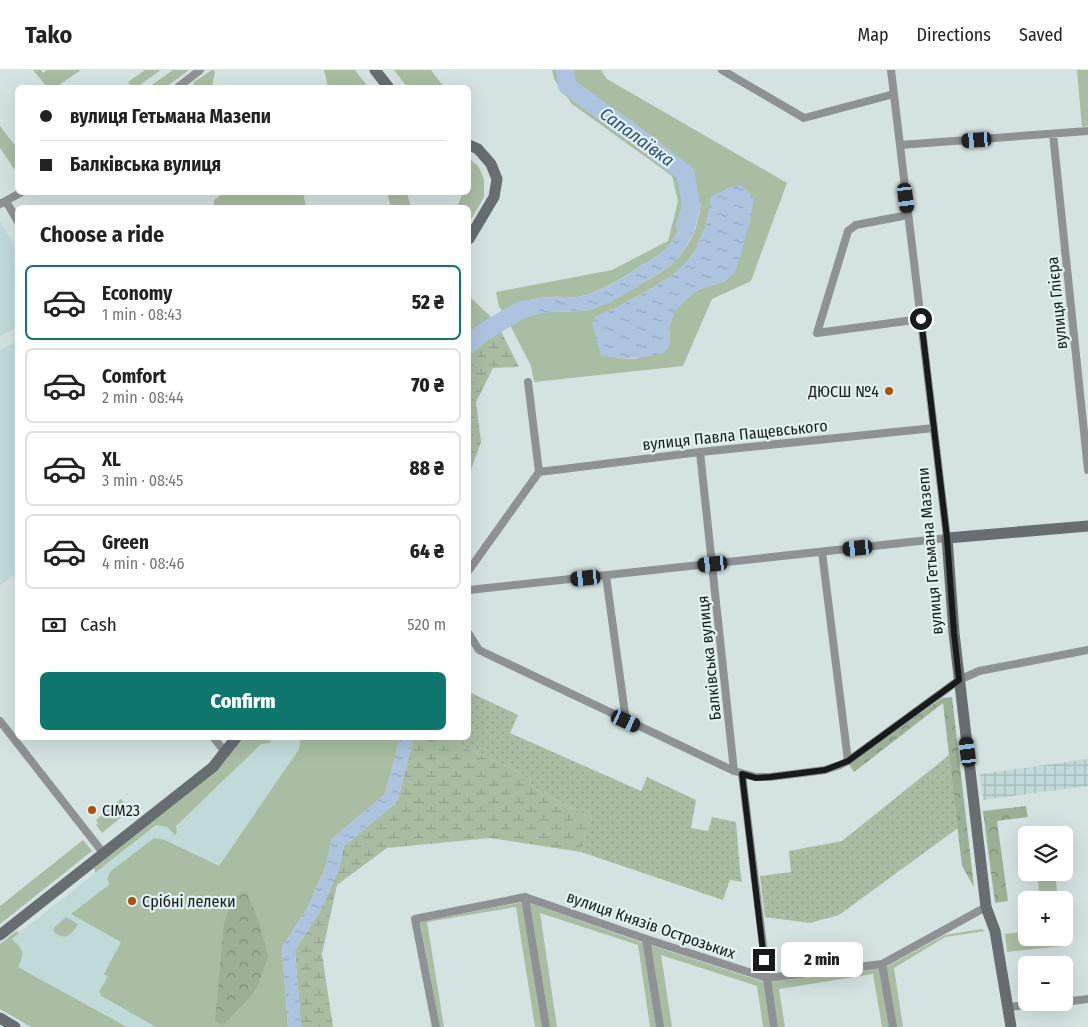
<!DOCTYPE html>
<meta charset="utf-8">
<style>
:root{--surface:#fff;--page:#f6f6f6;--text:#222;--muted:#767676;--line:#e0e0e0;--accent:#0f766e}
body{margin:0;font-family:"Fira Sans Condensed",sans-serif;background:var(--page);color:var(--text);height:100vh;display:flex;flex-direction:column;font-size:19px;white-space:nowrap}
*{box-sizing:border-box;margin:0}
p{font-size:16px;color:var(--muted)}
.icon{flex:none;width:28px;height:28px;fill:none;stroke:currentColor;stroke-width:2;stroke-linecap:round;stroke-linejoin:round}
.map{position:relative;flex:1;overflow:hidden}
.sheet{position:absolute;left:15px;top:135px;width:456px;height:535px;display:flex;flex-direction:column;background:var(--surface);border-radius:8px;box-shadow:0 5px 20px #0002}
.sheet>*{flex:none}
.banner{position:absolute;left:15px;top:15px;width:456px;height:110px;border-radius:8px;box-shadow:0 5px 20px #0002;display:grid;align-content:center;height:110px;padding:0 25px;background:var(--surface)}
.fabs{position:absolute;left:1018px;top:756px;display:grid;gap:10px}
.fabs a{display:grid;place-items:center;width:55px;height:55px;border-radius:8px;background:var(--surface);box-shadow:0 5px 20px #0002;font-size:25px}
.end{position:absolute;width:22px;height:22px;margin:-11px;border:6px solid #161c1c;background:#fff;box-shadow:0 0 0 2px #fff}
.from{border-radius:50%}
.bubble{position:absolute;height:35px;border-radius:8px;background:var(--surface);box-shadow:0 5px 20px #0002;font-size:16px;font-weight:800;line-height:35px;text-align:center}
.car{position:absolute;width:15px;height:30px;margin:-15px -8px;border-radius:6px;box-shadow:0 0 4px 1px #0007;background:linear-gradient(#222 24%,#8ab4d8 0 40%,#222 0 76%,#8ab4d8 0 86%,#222 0)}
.banner b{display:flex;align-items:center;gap:18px;height:48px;font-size:19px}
.banner b+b{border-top:1px solid var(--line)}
.banner i{width:12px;height:12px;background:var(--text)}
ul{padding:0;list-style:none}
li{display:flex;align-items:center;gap:15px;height:75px;margin:0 10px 8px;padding:0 15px;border:2px solid var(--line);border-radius:8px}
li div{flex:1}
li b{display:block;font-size:19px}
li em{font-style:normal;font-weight:800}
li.on{border-color:var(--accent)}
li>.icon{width:45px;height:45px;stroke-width:1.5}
h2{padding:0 25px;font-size:22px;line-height:60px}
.pay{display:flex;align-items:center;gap:12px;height:55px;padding:0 25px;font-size:19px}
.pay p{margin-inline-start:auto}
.action{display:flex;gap:10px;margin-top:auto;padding:10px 25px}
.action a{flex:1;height:58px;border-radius:8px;background:var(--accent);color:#fff;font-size:20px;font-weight:800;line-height:58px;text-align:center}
header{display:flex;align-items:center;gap:30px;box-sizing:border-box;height:70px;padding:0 25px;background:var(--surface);border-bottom:1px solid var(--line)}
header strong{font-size:24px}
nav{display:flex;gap:28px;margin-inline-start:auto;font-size:18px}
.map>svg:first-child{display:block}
.built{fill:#c1dad9}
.industrial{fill:url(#industrial-grid)}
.green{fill:#a9bda3;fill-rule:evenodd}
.forest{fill:url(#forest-crowns)}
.wetland{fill:url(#wetland-marsh)}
.garden{fill:url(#garden-dots)}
.water{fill:url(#water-ripples)}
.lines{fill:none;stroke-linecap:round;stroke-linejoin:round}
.river{stroke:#adc3df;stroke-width:18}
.street{stroke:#8d9295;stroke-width:8}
.secondary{stroke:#666e71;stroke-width:11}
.route{stroke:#161c1c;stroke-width:6}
.poi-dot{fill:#b05102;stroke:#e1f0f0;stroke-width:2}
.labels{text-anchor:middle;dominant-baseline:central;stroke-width:4.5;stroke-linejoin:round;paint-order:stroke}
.street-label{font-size:16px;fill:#161c1c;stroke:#e1f0f0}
.poi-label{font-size:16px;fill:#161c1c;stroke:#e1f0f0;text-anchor:start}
.water-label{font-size:18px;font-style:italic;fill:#2f4f77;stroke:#e1f0f0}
</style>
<header>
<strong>Tako</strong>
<nav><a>Map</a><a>Directions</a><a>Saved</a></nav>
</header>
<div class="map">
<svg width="1088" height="957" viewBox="0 0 1088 957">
<defs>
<pattern id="industrial-grid" width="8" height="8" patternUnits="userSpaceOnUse" patternTransform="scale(1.25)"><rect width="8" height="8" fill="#c1dad9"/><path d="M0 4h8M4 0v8" fill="none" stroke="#a5baba"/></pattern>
<pattern id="forest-crowns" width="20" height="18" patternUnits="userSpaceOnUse" patternTransform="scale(1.25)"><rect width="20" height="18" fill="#9bb094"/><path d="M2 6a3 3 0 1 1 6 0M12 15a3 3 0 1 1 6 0" fill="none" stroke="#7d8e78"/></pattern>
<pattern id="wetland-marsh" width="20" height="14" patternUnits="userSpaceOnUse" patternTransform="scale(1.25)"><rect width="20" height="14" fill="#a9bda3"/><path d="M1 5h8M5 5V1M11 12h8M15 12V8" fill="none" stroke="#91a28c"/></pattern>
<pattern id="garden-dots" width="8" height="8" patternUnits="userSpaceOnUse" patternTransform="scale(1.25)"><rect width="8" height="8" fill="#a9bda3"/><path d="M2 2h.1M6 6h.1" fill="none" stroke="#91a28c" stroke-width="1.8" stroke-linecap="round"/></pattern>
<pattern id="water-ripples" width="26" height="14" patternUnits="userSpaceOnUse" patternTransform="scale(1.25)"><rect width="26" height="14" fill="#adc3df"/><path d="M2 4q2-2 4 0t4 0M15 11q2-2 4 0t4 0" fill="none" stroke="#94a7bf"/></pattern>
</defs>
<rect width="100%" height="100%" fill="#d4e3e2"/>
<path class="built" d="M1,152L17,181L18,257L0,266V153Z
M17,271V502L0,516V280Z
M247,668H301L299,679L219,797L213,793L182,957H127L0,887V878L222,703Z"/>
<path class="industrial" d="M1088,689V716L983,730L980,704Z"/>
<path class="green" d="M33,0H41L43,3L47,0H81L59,15H51L47,17Z
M145,0H161L137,17H132L128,12Z
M173,0H189L166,17H149Z
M212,0H214L215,2L212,17H193L194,12Z
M324,0H355L368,17H328Z
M394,0H431L444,17H407Z
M552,0H601L607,9L787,113L751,211L712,229L683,296L534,312L531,296L509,253C523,248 536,243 550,242C564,241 578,243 592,239C607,234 623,225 636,217C649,209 664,202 675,191C690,177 699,154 701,133L686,132C683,149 678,167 665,180C658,186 650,191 642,195C622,208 600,223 577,227C568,228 559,226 550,227C532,228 518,233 503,242L499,237L496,222L612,200L668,171L678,131L672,106L572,34L554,9ZM711,127L726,211L700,219L687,228L676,239L670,254L669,277L635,289L619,288L601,285L595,247C617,238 637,227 657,215C665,209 675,204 682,197C690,189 697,178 701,168C707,155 709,141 711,127Z
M1077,0H1088V56L1082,57Z
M0,56L17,78V103L0,78Z
M469,88L479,97L484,110V127L469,153V138L457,137L463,123L469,122Z
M224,123H303L306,137H214V130Z
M387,123H407L411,137H391Z
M469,226L492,248L469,265Z
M243,668H265L271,671L270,673L261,674L176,756L177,762L175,765L167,757L156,755L95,803L94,798L224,692Z
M301,668H400L385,724L332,769L325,798L308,837L282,877L288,957H153L154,956L100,925L101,923L99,922L108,906L104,904L121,872L71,844L110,814L107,809L111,801L154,768L165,770L219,796L299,679Z
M121,729L130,740L102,763L96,755L98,753L96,750Z
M83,770L92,781L0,854V836Z
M1037,803H1055L1058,830H1040Z
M523,832L543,957H535L516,837L427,852L444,957H440L420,852Z
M530,833L643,873L656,957H650L638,875L540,843L557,957H550Z
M66,847L78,854C71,865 66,872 53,861L54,858Z
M982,859L985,861L945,867L894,898L903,957H896L886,897L945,865Z
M16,861L19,863L12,869C24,880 25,883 18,897L127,957H31L0,939V874Z
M1026,861V868H1062L1063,876L1007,882L1005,864Z
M650,875L764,912L771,957H763L757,916L661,885L672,957H663Z
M880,898L890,957H882L873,904L779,919L785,957H778L771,912Z"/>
<path class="forest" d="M952,627L974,817L962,796L943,633L854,702L849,694L942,628Z
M1026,736L1028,747L997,751L1008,831L995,833L983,741Z
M244,822L248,825L254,840L260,856L268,886L258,915L252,925L223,955L215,951L224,853L232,829Z"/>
<path class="wetland" d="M500,259L519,297L493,298L476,332L481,372L469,405V285L476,275Z
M414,668H444L528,706L532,717L591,748L581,782L490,768L387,778L337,815L322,884L333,957H301L295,880L319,843L338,802L344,776L397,732Z"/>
<path class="garden" d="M469,622L518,645L510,663L641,721L647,707L696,730L691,758L708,761L712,747L736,752L740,800L742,812L730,810L723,830L581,782L591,748L532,717L528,706L444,668H469Z
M949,685L958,758L839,845L810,853L765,847L760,806L791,802L789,781L842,771Z"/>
<path class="water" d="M741,115L754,127L751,147L740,187L734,204L726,211L700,219L687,228L676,239L670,255L669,277L664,283C641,289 624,289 601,286L592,253L595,247C617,238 637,227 657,215C665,209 675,204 682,197C690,189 697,178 701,168C707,155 709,141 711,127L728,118Z
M686,131L701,133C697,154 691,176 675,191C665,201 651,207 640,215C625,224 609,234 592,239C578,243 564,241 550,242C536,243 523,248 509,253L503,242C518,234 532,228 550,227C559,226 568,228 577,227C601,223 622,208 642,195C650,191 659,186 665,180C678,167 683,149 686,131Z
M492,248L500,259L476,275L469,285V265Z
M400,668H414L397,732L344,776L338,802L319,843L295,880L301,957H288L282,877L308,837L325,798L332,769L385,724Z"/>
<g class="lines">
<path class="river" d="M565,0L567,16L629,60L686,104L691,137L685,155
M469,275C478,263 507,249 521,240L526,239"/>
<path class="street" d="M722,0L804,48L894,24
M177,18L200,0
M1053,64L1088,400
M900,75L1088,61
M6,131L18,152
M0,134L22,122
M908,145L856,155L848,161L817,263L921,249
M700,382L734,701
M539,402L700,382L934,358
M822,482L848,691
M469,500L539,402L528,312
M606,506L626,651
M469,520L947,468L891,0
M469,564L479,580L734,701L756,707H770L825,700L840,695L848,691L959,610L979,601L1088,580
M0,651L104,784
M214,668L225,682
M742,704L767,908L774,957
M525,827L546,957
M646,869L660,957
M882,894L893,957
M1064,932L1088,929
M1008,937L1057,932
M436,957L415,849L525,827L646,869L767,908L882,894L986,837"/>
<path class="secondary" d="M375,0L389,18
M469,75L478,79L491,94L497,109L494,127L469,169
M0,865L213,697L236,668
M0,948L15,957
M1011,957L995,861L986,837L954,563L947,468L1088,456"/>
</g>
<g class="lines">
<path class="route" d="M764,890L742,704L756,708L770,707L825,700L848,691L959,610L954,563L947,468L921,249"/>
</g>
<g class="poi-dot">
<circle cx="889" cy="321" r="5"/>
<circle cx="92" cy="740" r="5"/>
<circle cx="132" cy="831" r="5"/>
</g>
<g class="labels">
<g class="street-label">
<text transform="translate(1057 233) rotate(-96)">вулиця Глієра</text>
<text transform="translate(735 365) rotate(-6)">вулиця Павла Пащевського</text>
<text transform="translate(930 481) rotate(-95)">вулиця Гетьмана Мазепи</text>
<text transform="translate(709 588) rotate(-96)">Балківська вулиця</text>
<text transform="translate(651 855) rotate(19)">вулиця Князів Острозьких</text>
</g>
<g class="poi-label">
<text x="879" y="321" text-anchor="end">ДЮСШ №4</text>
<text x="102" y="740">СІМ23</text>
<text x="142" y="831">Срібні лелеки</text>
</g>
<g class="water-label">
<text transform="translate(637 67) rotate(36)">Сапалаївка</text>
</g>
</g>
</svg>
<div class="fabs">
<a><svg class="icon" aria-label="layers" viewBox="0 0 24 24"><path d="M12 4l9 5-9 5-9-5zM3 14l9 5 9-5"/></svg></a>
<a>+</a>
<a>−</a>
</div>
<i class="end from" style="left:921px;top:249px"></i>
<i class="end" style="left:764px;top:890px"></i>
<div class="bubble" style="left:781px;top:872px;width:82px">2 min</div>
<i class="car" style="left:977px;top:70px;rotate:266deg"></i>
<i class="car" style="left:906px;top:128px;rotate:173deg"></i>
<i class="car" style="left:858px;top:478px;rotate:264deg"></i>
<i class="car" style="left:713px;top:494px;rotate:264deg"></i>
<i class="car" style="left:586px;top:508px;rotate:264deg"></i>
<i class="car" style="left:626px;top:651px;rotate:115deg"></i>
<i class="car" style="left:968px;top:682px;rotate:353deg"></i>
<div class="banner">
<b><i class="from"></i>вулиця Гетьмана Мазепи</b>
<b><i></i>Балківська вулиця</b>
</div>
<section class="sheet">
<h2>Choose a ride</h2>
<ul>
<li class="on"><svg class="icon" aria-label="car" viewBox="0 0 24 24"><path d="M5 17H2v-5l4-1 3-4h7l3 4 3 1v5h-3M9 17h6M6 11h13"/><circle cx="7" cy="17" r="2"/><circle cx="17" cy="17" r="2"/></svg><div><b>Economy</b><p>1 min · 08:43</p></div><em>52 ₴</em></li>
<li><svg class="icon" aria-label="car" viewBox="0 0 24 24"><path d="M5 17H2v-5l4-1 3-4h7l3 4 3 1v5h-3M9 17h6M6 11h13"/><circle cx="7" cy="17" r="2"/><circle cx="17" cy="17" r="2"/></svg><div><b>Comfort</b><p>2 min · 08:44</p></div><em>70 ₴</em></li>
<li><svg class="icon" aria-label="car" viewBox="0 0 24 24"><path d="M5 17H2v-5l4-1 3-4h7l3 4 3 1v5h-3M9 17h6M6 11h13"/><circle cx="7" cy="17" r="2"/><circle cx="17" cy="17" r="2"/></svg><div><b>XL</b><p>3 min · 08:45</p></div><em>88 ₴</em></li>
<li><svg class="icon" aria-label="car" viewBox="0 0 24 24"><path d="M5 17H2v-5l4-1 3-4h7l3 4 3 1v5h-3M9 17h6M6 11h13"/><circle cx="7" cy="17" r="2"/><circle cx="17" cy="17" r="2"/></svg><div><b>Green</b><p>4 min · 08:46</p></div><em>64 ₴</em></li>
</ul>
<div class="pay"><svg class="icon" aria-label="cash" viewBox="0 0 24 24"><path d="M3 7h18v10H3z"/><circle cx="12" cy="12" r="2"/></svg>Cash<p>520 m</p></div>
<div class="action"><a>Confirm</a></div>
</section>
</div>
